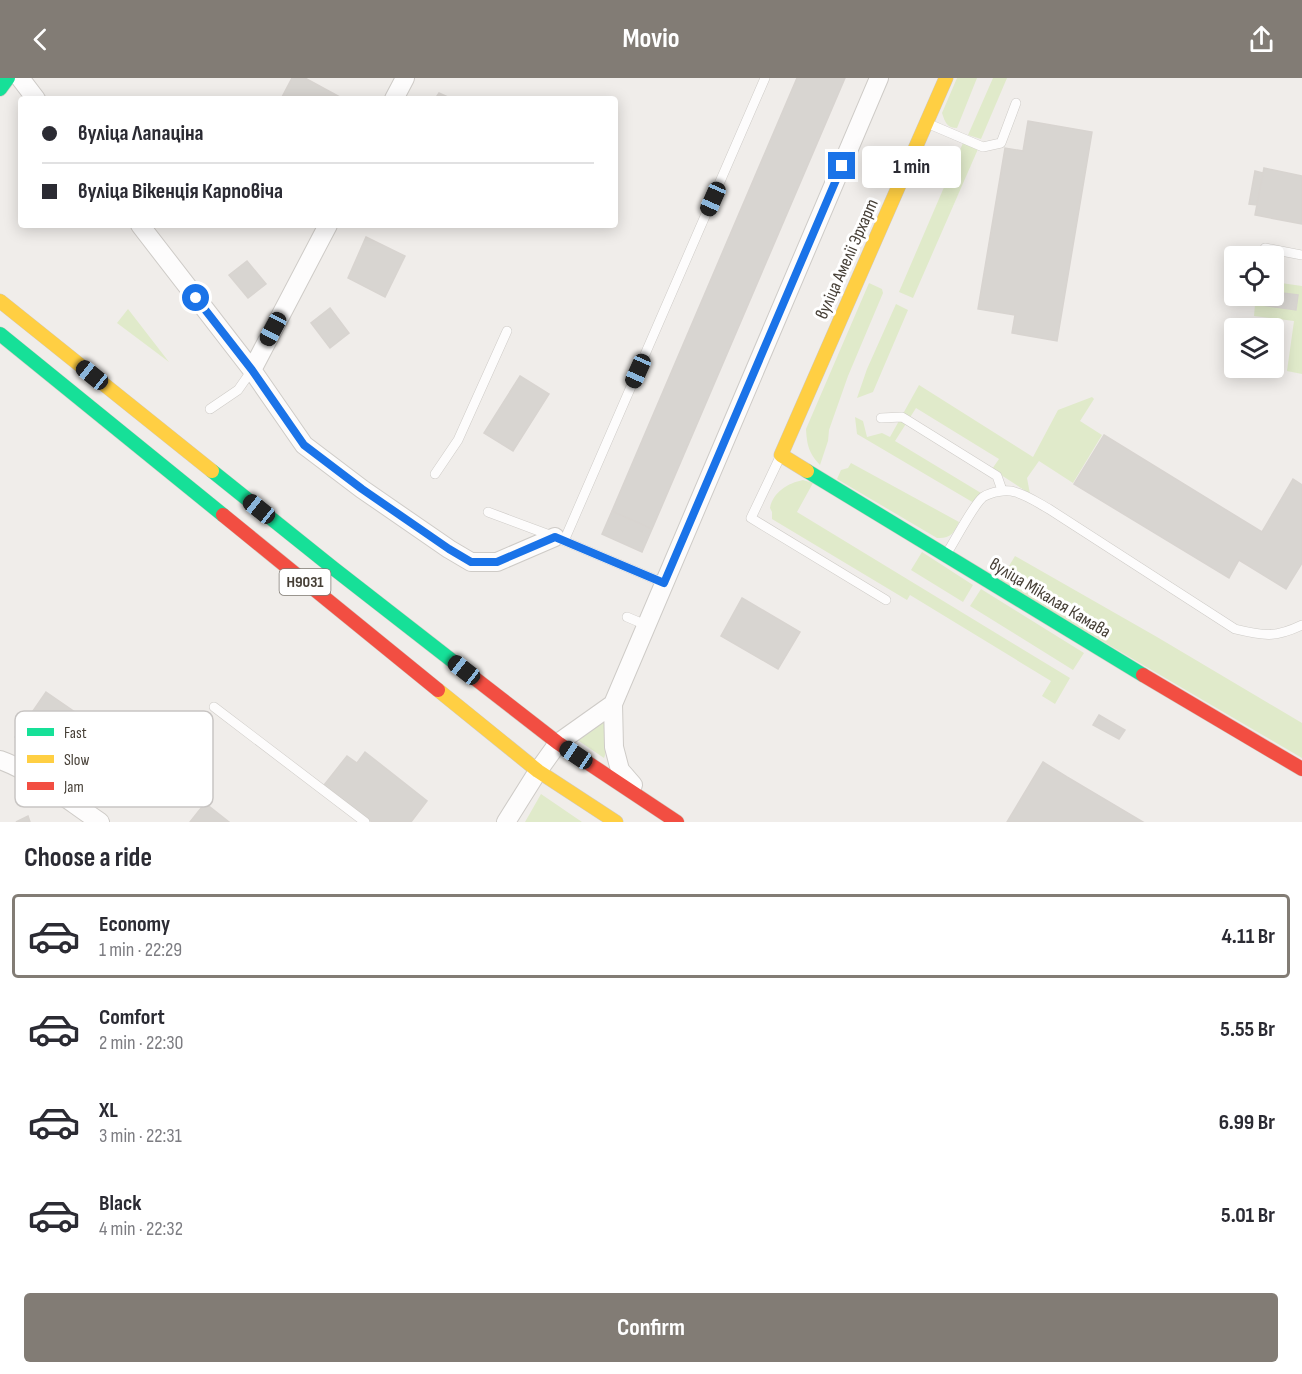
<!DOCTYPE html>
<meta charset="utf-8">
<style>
:root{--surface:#fff;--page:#f2f2f3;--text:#2b2b33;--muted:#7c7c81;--line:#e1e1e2;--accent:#827c75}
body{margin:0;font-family:"Sofia Sans Condensed",sans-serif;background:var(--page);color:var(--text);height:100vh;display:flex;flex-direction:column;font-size:22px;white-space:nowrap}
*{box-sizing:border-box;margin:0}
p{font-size:20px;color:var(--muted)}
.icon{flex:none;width:33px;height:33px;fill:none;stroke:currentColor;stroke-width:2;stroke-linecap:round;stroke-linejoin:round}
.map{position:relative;height:744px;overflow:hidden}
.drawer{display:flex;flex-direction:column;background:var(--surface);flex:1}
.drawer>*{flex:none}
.top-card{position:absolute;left:18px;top:18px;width:600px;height:132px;border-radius:6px;box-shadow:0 3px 15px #0003;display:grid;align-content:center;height:132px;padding:0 24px;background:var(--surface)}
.tools{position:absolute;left:1224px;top:168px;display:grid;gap:12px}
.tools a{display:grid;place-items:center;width:60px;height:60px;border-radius:6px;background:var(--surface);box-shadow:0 3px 15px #0003;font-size:30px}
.end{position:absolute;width:27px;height:27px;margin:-14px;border:8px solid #1a73e8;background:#fff;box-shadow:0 0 0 3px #fff}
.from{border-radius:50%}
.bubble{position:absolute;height:42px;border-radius:6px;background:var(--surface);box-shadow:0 3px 15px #0003;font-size:20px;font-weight:700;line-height:42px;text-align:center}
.car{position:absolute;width:18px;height:36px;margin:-18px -9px;border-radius:8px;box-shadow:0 0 4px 2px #0007;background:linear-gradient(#222 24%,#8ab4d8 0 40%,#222 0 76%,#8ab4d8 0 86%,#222 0)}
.top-card b{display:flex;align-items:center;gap:21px;height:57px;font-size:22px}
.top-card b+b{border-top:2px solid var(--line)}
.top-card i{width:15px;height:15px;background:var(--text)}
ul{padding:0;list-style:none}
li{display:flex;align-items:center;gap:18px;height:84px;margin:0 12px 9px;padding:0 12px;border:3px solid transparent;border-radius:6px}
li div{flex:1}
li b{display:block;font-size:22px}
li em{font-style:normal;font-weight:700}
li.selected{border-color:var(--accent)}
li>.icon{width:54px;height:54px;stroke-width:1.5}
h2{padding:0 24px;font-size:27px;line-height:72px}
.cta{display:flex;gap:12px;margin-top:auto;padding:12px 24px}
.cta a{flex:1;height:69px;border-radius:6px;background:var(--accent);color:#fff;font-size:24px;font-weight:700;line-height:69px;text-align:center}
header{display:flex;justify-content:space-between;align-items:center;height:78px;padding:0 24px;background:var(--accent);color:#fff;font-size:27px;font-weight:700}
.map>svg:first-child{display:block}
.green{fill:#e0eaca}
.building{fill:#d8d5d1;stroke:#d8d4d0;stroke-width:1.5}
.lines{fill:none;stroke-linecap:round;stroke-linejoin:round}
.lane-casing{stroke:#cecbc7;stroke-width:10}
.street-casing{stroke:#cecbc7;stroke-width:20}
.fast-casing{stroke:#d0cac1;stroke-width:15}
.slow-casing{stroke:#d0cac1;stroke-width:15}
.jam-casing{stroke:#d0cac1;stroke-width:15}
.lane{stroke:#fdfcfc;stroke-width:9}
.street{stroke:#fdfcfc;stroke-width:18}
.fast{stroke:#16e098;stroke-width:14}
.slow{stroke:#ffcf43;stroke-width:14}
.jam{stroke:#f24e42;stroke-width:14}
.route{stroke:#1a73e8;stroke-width:8}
.labels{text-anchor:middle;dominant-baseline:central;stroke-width:6;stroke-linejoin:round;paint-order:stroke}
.shield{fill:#fff;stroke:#7e7972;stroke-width:1.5}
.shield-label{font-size:16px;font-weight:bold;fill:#463f36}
.street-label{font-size:18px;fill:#463f36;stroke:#fff}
.key{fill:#fff;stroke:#c8c5c3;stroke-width:1.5}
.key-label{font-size:16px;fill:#463f36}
</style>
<header><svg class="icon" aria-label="back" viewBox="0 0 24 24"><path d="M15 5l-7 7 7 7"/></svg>Movio<svg class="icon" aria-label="share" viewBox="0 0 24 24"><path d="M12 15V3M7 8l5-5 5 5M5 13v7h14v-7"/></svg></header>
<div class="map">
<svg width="1302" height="744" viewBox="0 0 1302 744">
<rect width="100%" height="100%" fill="#f0edea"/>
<path class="green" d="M957,0H977L957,50C947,50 945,44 942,35Z
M993,0H1007L981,61L968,57Z
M963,65L978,71L913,220L899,214Z
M1274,204L1302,208V296L1287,293L1294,243L1254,238L1255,226L1296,232L1298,217L1274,214Z
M869,205L882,211L883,215L848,298L829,352L828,363L820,387C809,375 807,368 806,351Z
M896,226L908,232L873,314L857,320L867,291Z
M128,231L169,284L117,245Z
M919,307L1033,379L1058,332L1092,319L1094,321L1080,343L1102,357L1073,405L1039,383L1027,400L1030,416L992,391L999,381L916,330L895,363L981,415L974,425L857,356L855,339L863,343L867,359L882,355L890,359Z
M851,385L959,444C954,455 950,461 937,460L837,401L841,392L848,390Z
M803,402L813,405L797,434L1070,600L1055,626L1042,618L1051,603L910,517L907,522L772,441V434L770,430C773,414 788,405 803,402Z
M922,474L973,507L963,524L911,492Z
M1015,478L1157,559L1302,645V680L1000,503Z
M981,511L1084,575L1073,592L970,528Z
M600,644L604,645L606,654L605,677L604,680L576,661Z
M541,716L582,744H525Z"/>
<path class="building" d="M292,0H305L340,19L339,21H281Z
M797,0H845L652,451L612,433Z
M439,15L452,21H435Z
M1028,43L1092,54L1057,263L1012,255L1015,237L978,231L1005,70L1023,73Z
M1264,90L1302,98V146L1255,137Z
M1255,93L1263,95L1257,127L1249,126Z
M366,159L405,178L385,219L348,200Z
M247,183L266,206L248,220L229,197Z
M1274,214L1298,217L1296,232L1255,226L1256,218H1274Z
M330,230L349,255L330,270L311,245Z
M520,298L549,316L513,373L484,355Z
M1104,357L1262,454L1293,401L1302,407V485L1286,511L1239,482L1229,500L1074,406Z
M612,433L652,451L642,474L602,456Z
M742,520L800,554L778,591L721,558Z
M46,614L98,650L67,695L15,659Z
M1099,637L1125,652L1119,661L1093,647Z
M365,674L427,723L411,744H372L324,707L347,678L357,685Z
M1043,684L1067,699L1143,744H1007Z
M205,725L229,744H190Z
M28,738L30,744H16Z"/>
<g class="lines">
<g class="lane-casing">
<path id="lane" d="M929,46L983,69L1001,65L1016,25
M1265,170L1302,177
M210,331L238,312L252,292
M881,340L902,339L907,342L997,398L1002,412
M780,379L751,440L886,522
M435,396L458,362L507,253
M488,434L555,459L664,505
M564,463L765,0
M947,475C955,463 973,427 983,419C991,414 1006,411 1015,414C1027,417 1038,425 1049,431L1235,551C1264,558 1275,560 1302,547
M627,539L646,547
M214,629L365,744"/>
</g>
<g class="street-casing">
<path id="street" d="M20,0L36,21
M394,21L405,0
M140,147L252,292L304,367L362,411L449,471L471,484H497L555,459
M252,292L328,147
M0,682C34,694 70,724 100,744
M633,707L620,692L614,669L613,626L879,0
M506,744L538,693L558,665L613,626"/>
</g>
<g class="fast-casing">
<path id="fast" d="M0,11L8,0
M0,256L223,437
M212,393L333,490L464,592
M807,393L1143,597"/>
</g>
<g class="slow-casing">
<path id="slow" d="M0,223L212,393
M807,393L781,377L946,0
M438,612L538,693L616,744"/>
</g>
<g class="jam-casing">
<path id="jam" d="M223,437L438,612
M464,592L558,665L677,744
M1143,597L1302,691"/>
</g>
<use href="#lane" class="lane"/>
<use href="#street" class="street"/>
<use href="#fast" class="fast"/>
<use href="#slow" class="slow"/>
<use href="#jam" class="jam"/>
</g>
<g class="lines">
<path class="route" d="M196,220L252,292L304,367L362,411L449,471L471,484H497L555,459L664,505L842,88"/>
</g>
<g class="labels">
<rect class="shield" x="279.5" y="491" width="51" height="26" rx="4.5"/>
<g class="shield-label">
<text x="305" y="504">Н9031</text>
</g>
<g class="street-label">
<text transform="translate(847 181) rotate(-66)">вуліца Амеліі Эрхарт</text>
<text transform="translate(1050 520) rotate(31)">вуліца Мікалая Камава</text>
</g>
</g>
<rect x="15" y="633" width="198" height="96" rx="9" class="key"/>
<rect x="27" y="650" width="27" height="8" fill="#16e098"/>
<rect x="27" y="677" width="27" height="8" fill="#ffcf43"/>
<rect x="27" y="704" width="27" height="8" fill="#f24e42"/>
<g class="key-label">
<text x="64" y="660">Fast</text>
<text x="64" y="687">Slow</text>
<text x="64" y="714">Jam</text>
</g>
</svg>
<div class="tools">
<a><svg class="icon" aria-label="locate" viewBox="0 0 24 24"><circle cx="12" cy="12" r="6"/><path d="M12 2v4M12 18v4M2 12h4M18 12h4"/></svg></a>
<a><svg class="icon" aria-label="layers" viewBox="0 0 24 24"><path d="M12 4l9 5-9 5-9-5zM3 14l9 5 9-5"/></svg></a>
</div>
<i class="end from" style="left:196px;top:220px"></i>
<i class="end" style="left:842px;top:88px"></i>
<div class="bubble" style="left:862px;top:68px;width:99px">1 min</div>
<i class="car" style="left:713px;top:121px;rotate:204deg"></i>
<i class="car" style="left:273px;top:251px;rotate:208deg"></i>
<i class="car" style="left:638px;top:293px;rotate:204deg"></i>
<i class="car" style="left:92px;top:297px;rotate:309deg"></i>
<i class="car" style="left:259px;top:431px;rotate:309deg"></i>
<i class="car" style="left:464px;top:592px;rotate:308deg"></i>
<i class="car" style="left:576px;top:677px;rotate:304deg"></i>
<div class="top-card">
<b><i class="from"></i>вуліца Лапаціна</b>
<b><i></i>вуліца Вікенція Карповіча</b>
</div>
</div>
<section class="drawer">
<h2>Choose a ride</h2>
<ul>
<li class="selected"><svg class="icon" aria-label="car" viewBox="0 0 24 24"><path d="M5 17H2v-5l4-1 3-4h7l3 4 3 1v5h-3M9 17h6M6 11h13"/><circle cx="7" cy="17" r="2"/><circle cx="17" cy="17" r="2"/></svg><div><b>Economy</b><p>1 min · 22:29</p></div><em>4.11 Br</em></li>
<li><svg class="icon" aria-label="car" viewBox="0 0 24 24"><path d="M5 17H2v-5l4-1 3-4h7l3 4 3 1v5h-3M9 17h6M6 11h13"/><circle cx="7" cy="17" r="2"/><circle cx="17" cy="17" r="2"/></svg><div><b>Comfort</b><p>2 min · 22:30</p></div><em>5.55 Br</em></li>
<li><svg class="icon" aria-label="car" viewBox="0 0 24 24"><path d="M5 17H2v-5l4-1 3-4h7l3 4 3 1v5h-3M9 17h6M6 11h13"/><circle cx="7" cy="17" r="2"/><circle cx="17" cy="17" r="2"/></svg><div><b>XL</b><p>3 min · 22:31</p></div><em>6.99 Br</em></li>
<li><svg class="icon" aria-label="car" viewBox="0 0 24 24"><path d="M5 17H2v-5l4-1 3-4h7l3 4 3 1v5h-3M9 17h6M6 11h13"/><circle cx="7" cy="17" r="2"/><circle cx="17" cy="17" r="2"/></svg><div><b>Black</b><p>4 min · 22:32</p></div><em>5.01 Br</em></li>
</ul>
<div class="cta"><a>Confirm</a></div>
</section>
